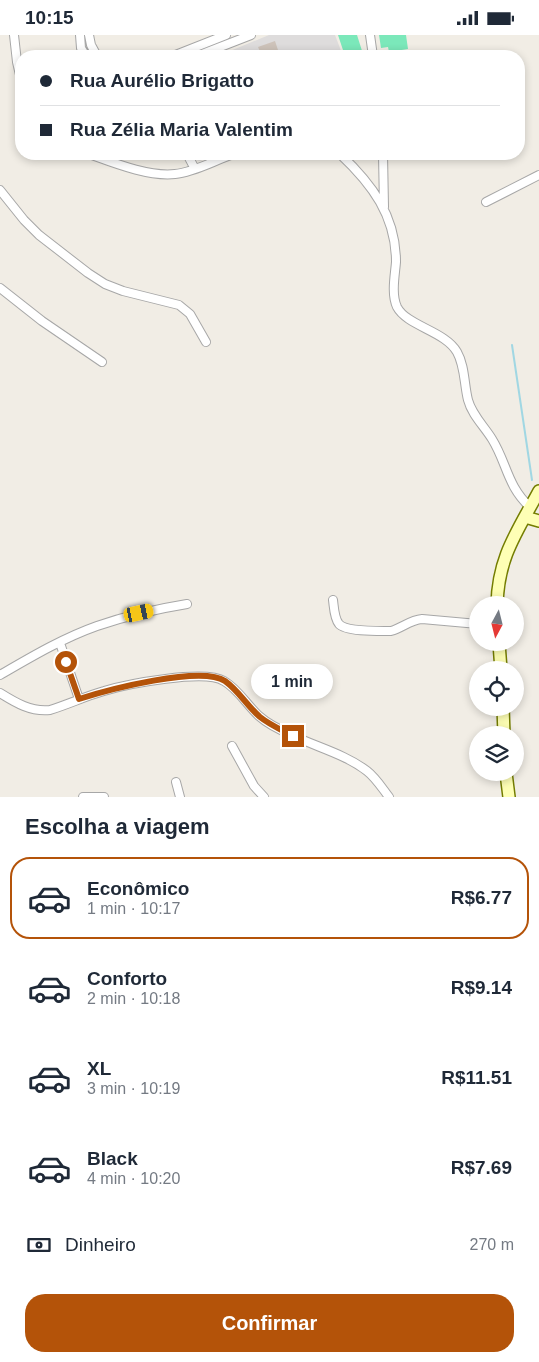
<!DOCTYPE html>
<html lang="pt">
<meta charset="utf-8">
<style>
:root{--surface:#fff;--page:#f2f2f3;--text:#1f2937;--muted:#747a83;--line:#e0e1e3;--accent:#b45309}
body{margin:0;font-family:Helvetica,sans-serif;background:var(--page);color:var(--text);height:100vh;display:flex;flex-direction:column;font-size:19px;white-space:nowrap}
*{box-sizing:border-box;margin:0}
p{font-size:16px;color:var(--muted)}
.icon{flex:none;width:28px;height:28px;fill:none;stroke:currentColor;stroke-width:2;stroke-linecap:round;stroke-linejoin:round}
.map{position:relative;height:762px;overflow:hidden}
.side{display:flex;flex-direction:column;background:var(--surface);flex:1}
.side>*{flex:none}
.top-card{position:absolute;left:15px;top:15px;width:510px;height:110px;border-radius:20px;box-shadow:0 2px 8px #0003;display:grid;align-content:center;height:110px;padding:0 25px;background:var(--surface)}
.needle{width:32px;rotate:187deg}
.fabs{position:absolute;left:469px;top:561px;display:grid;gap:10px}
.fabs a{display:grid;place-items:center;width:55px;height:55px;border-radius:50%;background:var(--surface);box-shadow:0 2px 8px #0003;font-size:25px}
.end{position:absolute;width:22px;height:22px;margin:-11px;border:6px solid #b45309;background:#fff;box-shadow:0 0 0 2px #fff}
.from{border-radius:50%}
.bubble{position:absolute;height:35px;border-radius:18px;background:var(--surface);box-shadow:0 2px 8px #0003;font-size:16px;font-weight:700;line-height:35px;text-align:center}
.car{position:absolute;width:15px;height:30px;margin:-15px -8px;border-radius:6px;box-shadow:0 0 4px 1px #0007;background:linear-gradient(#f5c518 24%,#345 0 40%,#f5c518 0 76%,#345 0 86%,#f5c518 0)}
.top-card b{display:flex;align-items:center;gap:18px;height:48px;font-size:19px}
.top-card b+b{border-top:1px solid var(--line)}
.top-card i{width:12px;height:12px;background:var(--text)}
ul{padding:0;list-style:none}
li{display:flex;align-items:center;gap:15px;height:82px;margin:0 10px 8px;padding:0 15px;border:2px solid transparent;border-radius:20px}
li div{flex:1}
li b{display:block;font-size:19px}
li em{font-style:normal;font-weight:700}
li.on{border-color:var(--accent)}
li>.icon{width:45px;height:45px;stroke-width:1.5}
h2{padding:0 25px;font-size:22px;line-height:60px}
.pay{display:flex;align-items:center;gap:12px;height:55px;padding:0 25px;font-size:19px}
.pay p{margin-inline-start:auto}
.button{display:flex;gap:10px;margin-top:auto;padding:10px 25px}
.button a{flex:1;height:58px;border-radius:20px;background:var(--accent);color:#fff;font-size:20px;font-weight:700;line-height:58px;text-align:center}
.status{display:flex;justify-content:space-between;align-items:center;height:35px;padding:0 25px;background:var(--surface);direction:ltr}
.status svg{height:14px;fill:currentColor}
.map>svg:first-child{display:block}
.residential{fill:#dedcdc}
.pitch{fill:#7be8ba}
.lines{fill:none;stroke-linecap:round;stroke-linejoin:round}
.stream{stroke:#a1d7e3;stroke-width:2}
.building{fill:#cec3ba}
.street-casing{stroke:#a7a7a7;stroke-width:10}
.secondary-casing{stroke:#747d00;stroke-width:14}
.street{stroke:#fff;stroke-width:8}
.secondary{stroke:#feffb5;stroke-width:11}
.route{stroke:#b45309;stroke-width:6}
</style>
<div class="status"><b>10:15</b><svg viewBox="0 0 49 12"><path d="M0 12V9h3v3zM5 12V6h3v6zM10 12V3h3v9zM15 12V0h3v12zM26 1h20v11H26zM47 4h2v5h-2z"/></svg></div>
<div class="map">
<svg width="539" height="762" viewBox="0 0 539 762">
<rect width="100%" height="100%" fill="#f1ede5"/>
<path class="residential" d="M269,0H335L343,21H218Z
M192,119H216L200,126L196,125Z"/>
<path class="pitch" d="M338,0H357L363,19L345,21Z
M379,0H406L408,14L389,17L388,12L381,13Z"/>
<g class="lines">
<path class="stream" d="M512,310L532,445"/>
</g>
<path class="building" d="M275,6L280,21H262L258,12Z"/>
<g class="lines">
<g class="street-casing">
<path id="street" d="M14,0L17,27L21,44
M80,0L81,13L86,21
M89,0L91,10L97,21
M370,0L373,21
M173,21L226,0
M197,21L251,0
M89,119C114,128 149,142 175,139C195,137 215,125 234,119
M187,119L195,134
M340,119C372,149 396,181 396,227C395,240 391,259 397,272C407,291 445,296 457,317C465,331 464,349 468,365C472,380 484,391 492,404C507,428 507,451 530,472
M383,119L384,172
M0,155L24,185L39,200L88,238L105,249L123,256L179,270L190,279L206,307
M486,167L539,140
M0,253L42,286L102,327
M333,565C334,572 334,583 339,589C346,597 380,596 391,596C402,593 410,585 422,584L478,589
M60,608L79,664
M0,640C31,622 63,603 97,591C126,581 156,574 187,569
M0,658C16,668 31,677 50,675C69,669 86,661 104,656C127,649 205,634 224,646C238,654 247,670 259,681C268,689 280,695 292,700C316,712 345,719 367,736C376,743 382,753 389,762
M232,711L254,751L264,762
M176,747L180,762
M83,762H104"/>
</g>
<g class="secondary-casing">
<path id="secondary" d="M525,482L539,486
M497,570C498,522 517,497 539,456
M499,608L501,635
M503,672L504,700
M506,738L509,762"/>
</g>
<use href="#street" class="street"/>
<use href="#secondary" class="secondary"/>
</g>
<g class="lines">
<path class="route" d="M66,627L79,664C107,655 201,630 225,646C239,656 247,671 260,682C270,690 282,695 293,701"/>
</g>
</svg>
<div class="fabs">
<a><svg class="needle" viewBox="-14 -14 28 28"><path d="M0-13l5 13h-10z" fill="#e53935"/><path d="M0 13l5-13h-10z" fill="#747a83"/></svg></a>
<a><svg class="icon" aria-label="locate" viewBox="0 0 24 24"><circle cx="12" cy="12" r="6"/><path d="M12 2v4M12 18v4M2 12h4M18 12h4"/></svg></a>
<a><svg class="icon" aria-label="layers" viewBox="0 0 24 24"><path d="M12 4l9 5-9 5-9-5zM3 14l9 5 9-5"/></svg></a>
</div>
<i class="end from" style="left:66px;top:627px"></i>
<i class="end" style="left:293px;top:701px"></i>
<div class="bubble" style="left:251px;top:629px;width:82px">1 min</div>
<i class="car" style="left:139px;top:578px;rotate:78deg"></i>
<div class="top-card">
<b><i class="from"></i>Rua Aurélio Brigatto</b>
<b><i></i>Rua Zélia Maria Valentim</b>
</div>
</div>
<section class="side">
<h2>Escolha a viagem</h2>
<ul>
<li class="on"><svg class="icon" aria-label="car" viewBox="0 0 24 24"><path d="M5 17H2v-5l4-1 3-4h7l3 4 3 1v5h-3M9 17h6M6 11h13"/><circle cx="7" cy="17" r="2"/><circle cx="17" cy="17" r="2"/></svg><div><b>Econômico</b><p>1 min · 10:17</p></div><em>R$6.77</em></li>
<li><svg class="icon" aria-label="car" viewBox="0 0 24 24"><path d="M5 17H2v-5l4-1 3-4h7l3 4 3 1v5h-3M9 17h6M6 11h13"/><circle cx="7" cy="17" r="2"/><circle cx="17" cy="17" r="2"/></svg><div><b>Conforto</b><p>2 min · 10:18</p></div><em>R$9.14</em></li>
<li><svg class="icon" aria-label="car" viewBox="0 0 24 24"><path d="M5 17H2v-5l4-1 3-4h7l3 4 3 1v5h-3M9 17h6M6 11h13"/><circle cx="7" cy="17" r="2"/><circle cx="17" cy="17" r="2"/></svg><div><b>XL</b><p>3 min · 10:19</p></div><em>R$11.51</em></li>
<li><svg class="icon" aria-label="car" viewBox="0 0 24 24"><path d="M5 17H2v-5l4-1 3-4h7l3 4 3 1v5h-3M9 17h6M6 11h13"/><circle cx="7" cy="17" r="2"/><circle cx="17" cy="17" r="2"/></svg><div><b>Black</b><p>4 min · 10:20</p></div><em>R$7.69</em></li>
</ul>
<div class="pay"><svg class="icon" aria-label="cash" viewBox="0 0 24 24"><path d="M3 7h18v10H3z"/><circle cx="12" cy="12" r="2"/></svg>Dinheiro<p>270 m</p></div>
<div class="button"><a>Confirmar</a></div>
</section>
